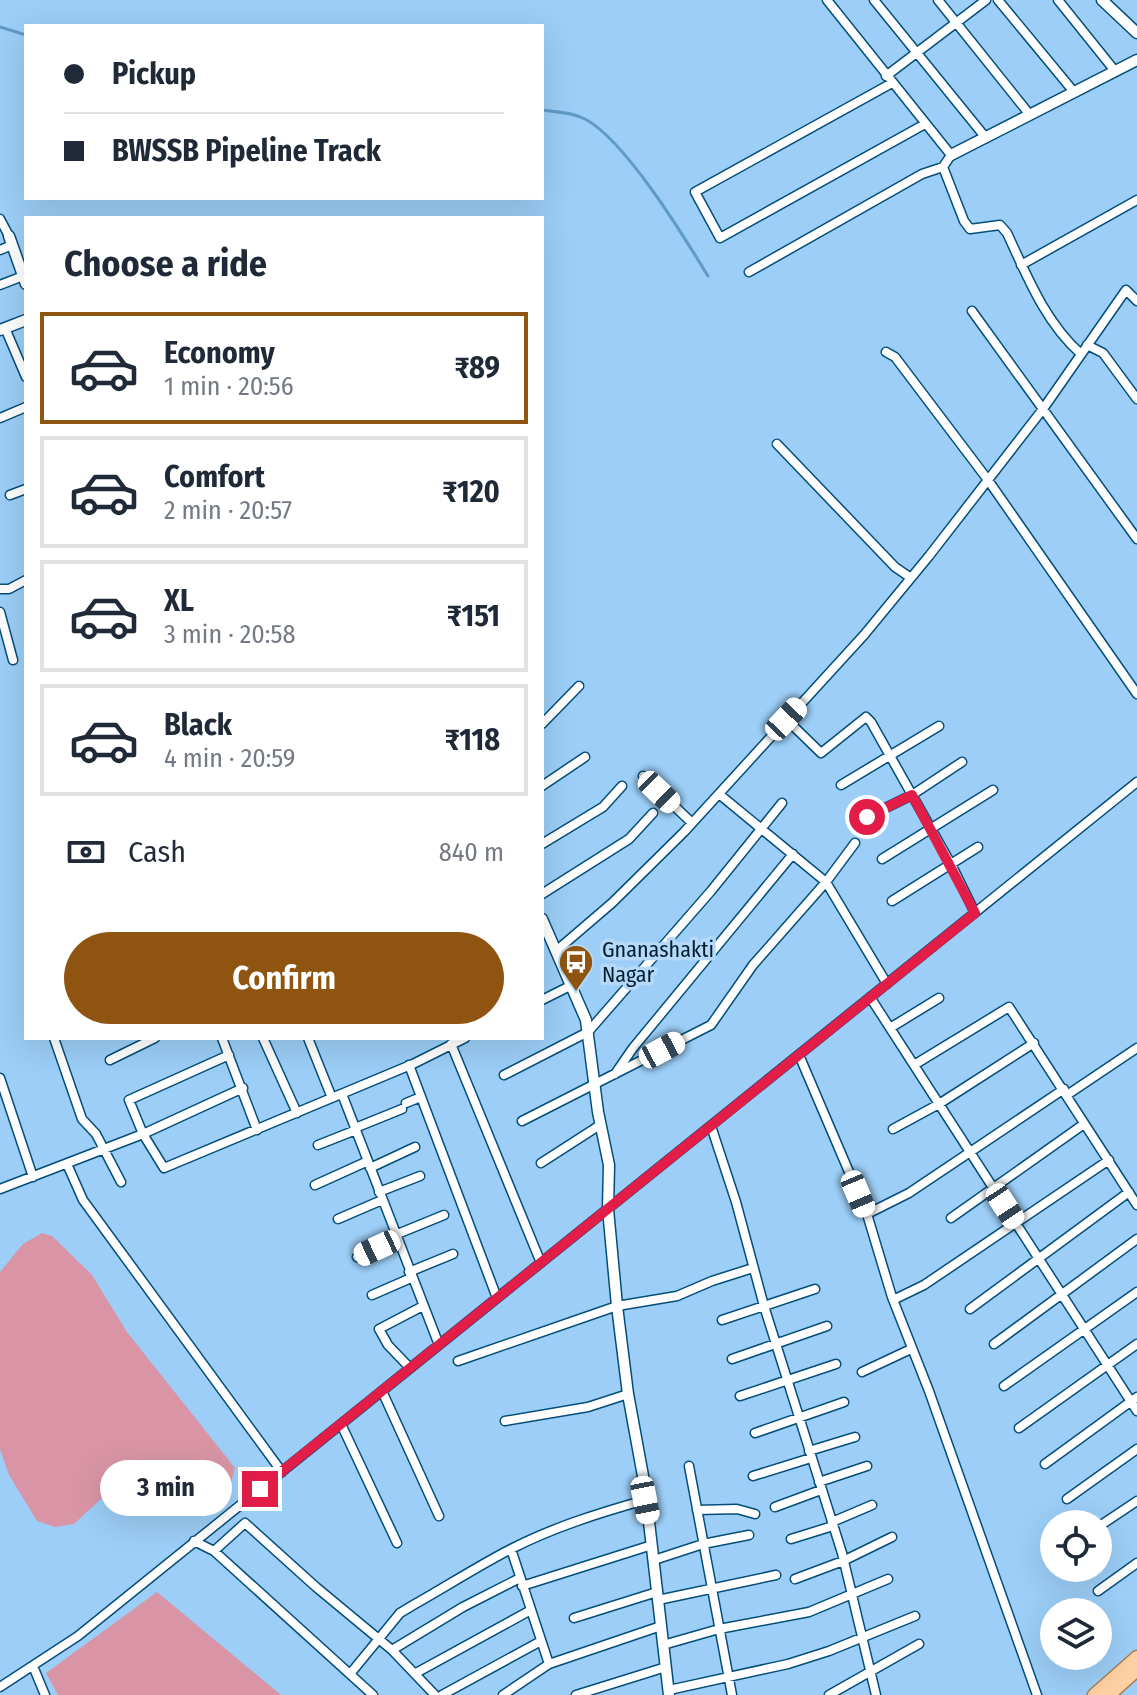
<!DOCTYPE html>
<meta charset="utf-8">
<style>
:root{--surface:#fff;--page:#f6f6f7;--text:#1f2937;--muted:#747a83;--line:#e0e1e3;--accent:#8e5410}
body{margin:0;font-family:"Fira Sans Condensed",sans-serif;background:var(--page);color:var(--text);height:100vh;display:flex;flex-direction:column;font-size:30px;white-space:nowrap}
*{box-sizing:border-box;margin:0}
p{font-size:26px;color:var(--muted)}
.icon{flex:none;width:44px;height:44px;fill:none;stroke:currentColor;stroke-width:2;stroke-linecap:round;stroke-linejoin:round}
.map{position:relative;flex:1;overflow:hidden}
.drawer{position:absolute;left:24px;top:216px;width:520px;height:824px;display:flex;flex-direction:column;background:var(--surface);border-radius:0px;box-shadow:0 8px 32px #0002}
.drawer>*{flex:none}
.top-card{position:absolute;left:24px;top:24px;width:520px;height:176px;border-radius:0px;box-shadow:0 8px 32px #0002;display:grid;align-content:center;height:176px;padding:0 40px;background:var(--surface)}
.buttons{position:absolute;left:1040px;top:1510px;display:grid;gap:16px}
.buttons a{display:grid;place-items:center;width:72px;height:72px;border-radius:50%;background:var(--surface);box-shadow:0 8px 32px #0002;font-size:40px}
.end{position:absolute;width:36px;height:36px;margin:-18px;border:10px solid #e11d48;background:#fff;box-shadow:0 0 0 4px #fff}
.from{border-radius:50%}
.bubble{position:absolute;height:56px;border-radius:28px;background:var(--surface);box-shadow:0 8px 32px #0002;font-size:26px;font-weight:700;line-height:56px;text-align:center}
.car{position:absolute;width:24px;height:48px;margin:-24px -12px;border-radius:10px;box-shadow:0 0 6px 2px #0007;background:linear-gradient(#fff 24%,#345 0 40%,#fff 0 76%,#345 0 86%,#fff 0)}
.top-card b{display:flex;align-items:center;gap:28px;height:76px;font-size:30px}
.top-card b+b{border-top:2px solid var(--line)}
.top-card i{width:20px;height:20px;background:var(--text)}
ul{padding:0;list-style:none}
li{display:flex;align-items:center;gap:24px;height:112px;margin:0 16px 12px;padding:0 24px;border:4px solid var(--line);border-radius:0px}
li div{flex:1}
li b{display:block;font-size:30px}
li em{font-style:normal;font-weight:700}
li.current{border-color:var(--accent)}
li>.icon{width:72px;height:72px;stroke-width:1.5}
h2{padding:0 40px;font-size:36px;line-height:96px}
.pay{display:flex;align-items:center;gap:20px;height:88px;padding:0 40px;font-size:30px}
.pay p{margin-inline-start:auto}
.action{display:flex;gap:16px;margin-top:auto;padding:16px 40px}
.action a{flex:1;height:92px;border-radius:48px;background:var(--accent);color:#fff;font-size:32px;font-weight:700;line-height:92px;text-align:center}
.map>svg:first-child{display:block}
.green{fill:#d995a6}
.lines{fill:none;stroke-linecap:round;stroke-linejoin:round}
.stream{stroke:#609ac6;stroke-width:3}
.minor-casing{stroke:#034e79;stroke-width:11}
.tertiary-casing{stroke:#034e79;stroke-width:13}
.primary-casing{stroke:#a67d53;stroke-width:15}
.minor{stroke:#fff;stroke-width:8}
.tertiary{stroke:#fff;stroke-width:10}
.primary{stroke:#fed0a3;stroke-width:12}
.route{stroke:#e11d48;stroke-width:10}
.labels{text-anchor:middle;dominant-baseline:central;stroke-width:7;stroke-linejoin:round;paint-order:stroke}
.poi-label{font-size:22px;fill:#031d30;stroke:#b5daf9;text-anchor:start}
</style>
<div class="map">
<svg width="1137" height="1695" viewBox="0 0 1137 1695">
<rect width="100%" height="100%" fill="#9ccef7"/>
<path class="green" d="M42,1233L52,1236L92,1275L127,1332L235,1468L230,1486L216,1500L193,1499L160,1477L142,1475L103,1497L74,1524L55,1527L37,1521L9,1475L0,1449V1272L23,1244Z
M157,1592L281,1695H58L46,1673Z"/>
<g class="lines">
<path class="stream" d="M0,27L26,35
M542,110C556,112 572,112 585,119C625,140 683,235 708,276"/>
<g class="minor-casing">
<path id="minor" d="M827,0L951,155L943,167L964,221L970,229L1000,225L1007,233C1027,276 1045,322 1081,354
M874,0L986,138
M938,0L1030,115
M998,0L1074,92
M1058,0L1115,71
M886,76L986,0
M892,83L695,192L720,238L925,124
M0,219L9,236
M0,250L12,245
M1021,265L1137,200
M749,272L922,174L943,167
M0,285L23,276
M972,311L1137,539
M5,328L26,377
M1087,345L1103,353L1137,399
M886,352L895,357L988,480L1137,694
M0,418L26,407
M777,444L895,567L911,578
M10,495L26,489
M0,589H9L26,580
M0,612L13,660
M786,719L821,753L866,717L871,722L952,866L975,913
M542,724L579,686
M643,776L692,823
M841,785L939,726
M542,786L585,757
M719,794L826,882L887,984
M867,817L912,795L962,762
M542,844L603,807L622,786
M882,859L993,790
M542,894L629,839L653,813
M892,901L978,847
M556,951L612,903L684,832L864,635L929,556L1043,409L1126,290L1137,301
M870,997L1137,1411
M542,1000L572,985
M890,1028L939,998
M54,1038L82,1119L96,1134L121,1182
M222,1038L257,1130
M263,1038L297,1113
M308,1038L332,1098
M451,1044L541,1263
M229,1055L129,1100L143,1134L164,1168L413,1064L465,1038
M799,1055L867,1214L892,1297L929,1391L1037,1695
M110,1060L155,1038
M409,1065L497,1298
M914,1065L1009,1007L1137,1205
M615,1074L633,1048L793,854
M504,1075L588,1032L711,891L782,803
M0,1078L33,1177
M342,1094L439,1345
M1067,1095L1137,1048
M406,1103L421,1097
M522,1121L711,1025L753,965L826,882L855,843
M711,1126L736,1202L764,1306L842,1553L876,1695
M355,1128L402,1109
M893,1129L939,1104L1034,1043
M318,1145L356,1130
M541,1163L600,1125
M67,1164L83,1200L282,1472
M370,1168L415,1147
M315,1185L368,1161
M0,1189L143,1134L243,1088
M379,1192L420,1176
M867,1214L909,1193L1064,1089
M951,1218L1084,1124
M338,1219L382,1200
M395,1235L444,1215
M357,1257L397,1238
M409,1272L453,1254
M372,1295L411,1278
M893,1300L924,1285L1109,1160
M970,1309L1129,1192
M722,1320L815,1289
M994,1344L1137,1239
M732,1359L827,1326
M458,1361L617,1306L677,1296L712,1281L753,1268
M410,1368L388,1345L379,1329L423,1306
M862,1372L911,1349
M1004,1386L1137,1292
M382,1391L439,1516
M740,1396L836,1364
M505,1421L588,1407L628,1394
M341,1424L397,1543
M1019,1428L1137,1344
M755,1433L844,1402
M809,1451L855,1437
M1045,1464L1137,1397
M689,1466L732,1695
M753,1476L811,1458
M819,1482L867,1466
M1067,1499L1137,1449
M775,1507L821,1490
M697,1510L737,1509L755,1514
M832,1522L872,1505
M1098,1527L1137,1501
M791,1539L833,1526
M194,1541L214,1551L373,1695
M511,1549L549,1664
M214,1551L245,1523L316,1587L392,1650L435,1695
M654,1560L703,1544L749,1535
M795,1579L843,1561L892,1537
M522,1586L652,1545
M1098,1591L1137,1563
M658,1600L776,1575
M574,1618L657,1592
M663,1645L719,1629L809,1612L888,1579
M392,1650L463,1607L520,1578
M33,1666L45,1695
M416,1673L531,1610
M350,1674L400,1613L415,1604C447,1586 478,1566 511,1549C554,1527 599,1513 645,1500
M0,1687L78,1636L1137,782
M669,1690L788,1664L829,1651L915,1616
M442,1695L541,1641
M503,1695L549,1664L661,1626
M576,1695L666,1667
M829,1695L919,1644"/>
</g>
<g class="tertiary-casing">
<path id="tertiary" d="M1102,0L1137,33
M951,155L1137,60
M9,236L26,284
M0,330L26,320
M542,919L586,1020L598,1112L609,1165L608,1209L617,1306L628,1394L645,1487L669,1695"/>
</g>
<g class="primary-casing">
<path id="primary" d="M1094,1695L1137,1657
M1109,1695L1137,1670"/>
</g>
<use href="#minor" class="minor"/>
<use href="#tertiary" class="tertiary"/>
<use href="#primary" class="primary"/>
</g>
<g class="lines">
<path class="route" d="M260,1489L975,913L912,795L867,817"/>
</g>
<defs>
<g id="bus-pin" transform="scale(1.8)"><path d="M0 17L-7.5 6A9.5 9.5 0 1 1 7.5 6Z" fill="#8e5410" stroke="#b5daf9"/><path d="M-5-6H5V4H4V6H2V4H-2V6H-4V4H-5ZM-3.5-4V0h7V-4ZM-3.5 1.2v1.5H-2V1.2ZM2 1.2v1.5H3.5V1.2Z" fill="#fff"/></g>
</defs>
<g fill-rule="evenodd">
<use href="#bus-pin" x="576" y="962"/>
</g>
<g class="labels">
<g class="poi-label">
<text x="602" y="949">Gnanashakti<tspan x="602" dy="25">Nagar</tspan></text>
</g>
</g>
</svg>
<div class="buttons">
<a><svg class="icon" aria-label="locate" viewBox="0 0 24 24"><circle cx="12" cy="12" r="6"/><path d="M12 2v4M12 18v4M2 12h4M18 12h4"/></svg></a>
<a><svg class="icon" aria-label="layers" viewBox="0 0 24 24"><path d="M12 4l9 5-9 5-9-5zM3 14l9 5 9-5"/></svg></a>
</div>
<i class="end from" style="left:867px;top:817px"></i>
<i class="end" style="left:260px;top:1489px"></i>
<div class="bubble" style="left:100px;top:1460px;width:132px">3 min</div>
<i class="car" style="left:786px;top:719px;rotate:43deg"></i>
<i class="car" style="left:659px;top:792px;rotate:134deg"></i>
<i class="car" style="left:662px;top:1050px;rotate:62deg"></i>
<i class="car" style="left:858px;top:1194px;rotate:157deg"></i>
<i class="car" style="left:1005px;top:1206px;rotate:147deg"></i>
<i class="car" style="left:377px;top:1248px;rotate:245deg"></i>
<i class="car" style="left:645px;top:1500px;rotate:169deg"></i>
<div class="top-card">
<b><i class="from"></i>Pickup</b>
<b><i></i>BWSSB Pipeline Track</b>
</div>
<section class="drawer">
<h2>Choose a ride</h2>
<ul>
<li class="current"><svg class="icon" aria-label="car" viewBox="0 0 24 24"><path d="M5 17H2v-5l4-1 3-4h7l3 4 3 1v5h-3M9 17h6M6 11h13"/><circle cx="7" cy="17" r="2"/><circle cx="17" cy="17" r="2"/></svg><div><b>Economy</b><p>1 min · 20:56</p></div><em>₹89</em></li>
<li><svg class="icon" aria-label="car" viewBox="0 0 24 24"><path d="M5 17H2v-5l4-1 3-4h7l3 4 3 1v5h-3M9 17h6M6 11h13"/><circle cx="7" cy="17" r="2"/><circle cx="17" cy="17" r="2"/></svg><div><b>Comfort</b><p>2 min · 20:57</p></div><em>₹120</em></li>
<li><svg class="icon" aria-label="car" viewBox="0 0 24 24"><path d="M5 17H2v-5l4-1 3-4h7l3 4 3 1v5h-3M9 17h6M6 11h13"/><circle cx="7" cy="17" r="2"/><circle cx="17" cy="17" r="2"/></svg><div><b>XL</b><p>3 min · 20:58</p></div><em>₹151</em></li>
<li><svg class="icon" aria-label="car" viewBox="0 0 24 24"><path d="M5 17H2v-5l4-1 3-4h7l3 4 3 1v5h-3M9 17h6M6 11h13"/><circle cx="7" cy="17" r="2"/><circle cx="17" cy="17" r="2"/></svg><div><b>Black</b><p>4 min · 20:59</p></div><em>₹118</em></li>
</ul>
<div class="pay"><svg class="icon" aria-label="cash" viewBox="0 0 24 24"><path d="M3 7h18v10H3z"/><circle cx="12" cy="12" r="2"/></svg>Cash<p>840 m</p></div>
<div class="action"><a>Confirm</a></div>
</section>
</div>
